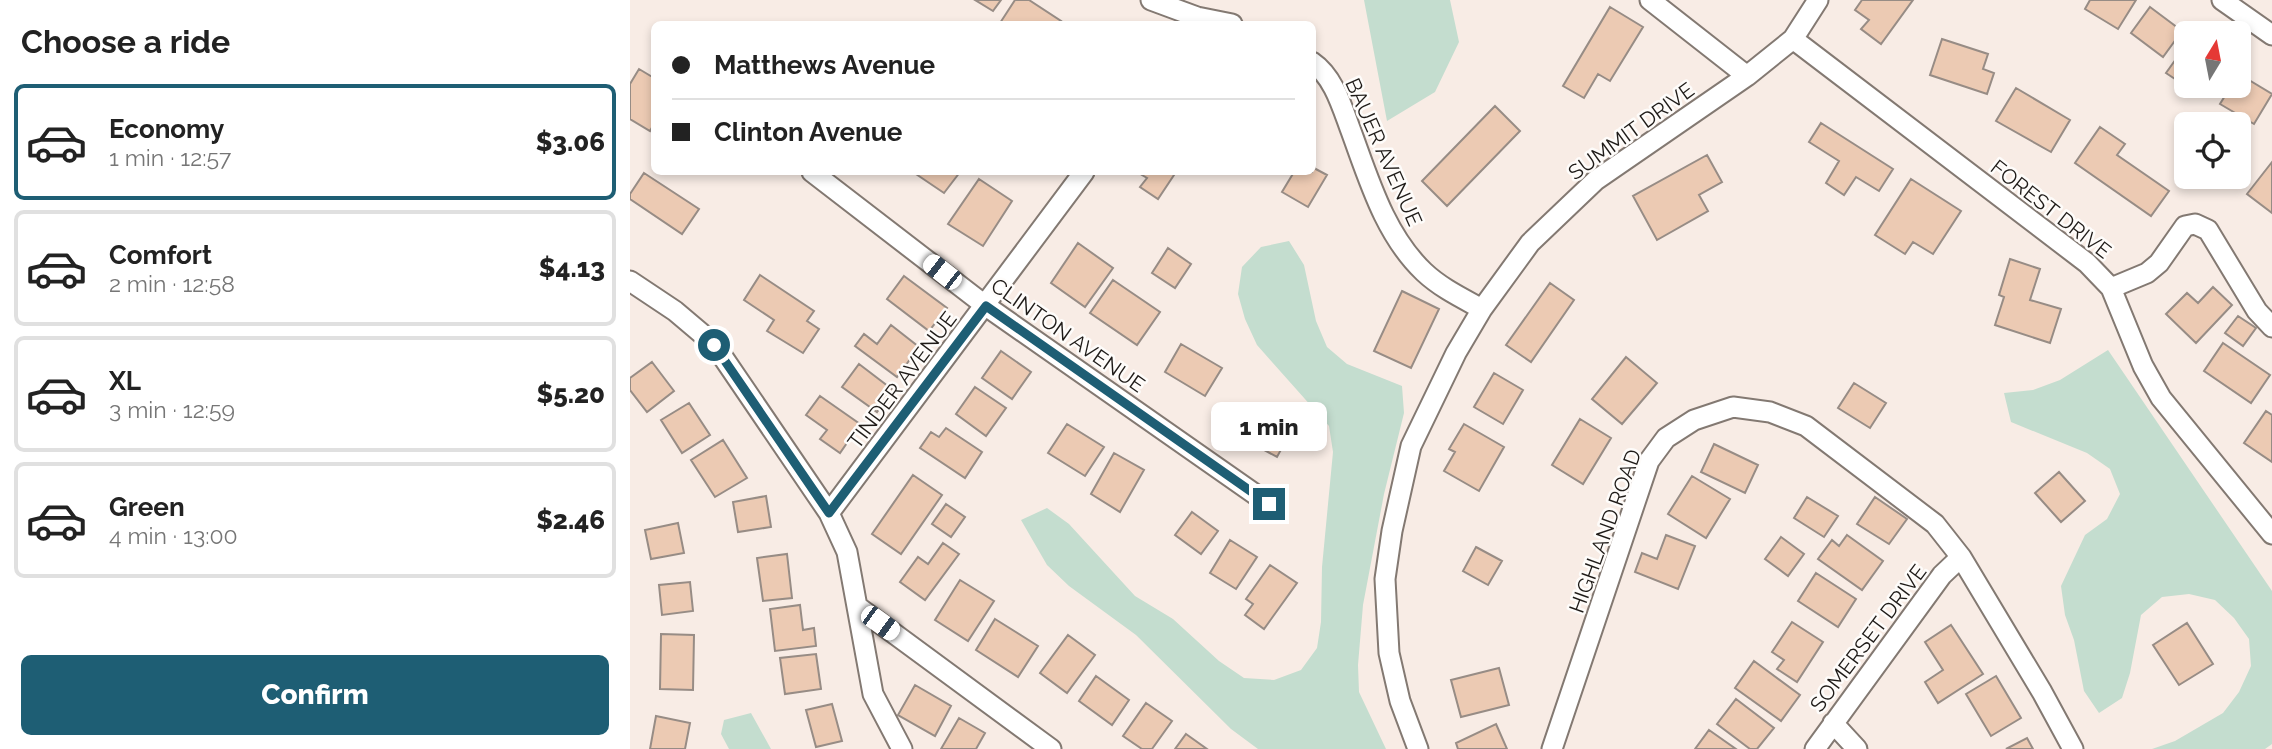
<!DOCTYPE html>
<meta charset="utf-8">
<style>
:root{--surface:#fff;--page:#f6f6f6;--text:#222;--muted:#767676;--line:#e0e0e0;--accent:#1e5e74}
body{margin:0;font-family:Raleway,sans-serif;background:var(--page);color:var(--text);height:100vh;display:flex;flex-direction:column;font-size:26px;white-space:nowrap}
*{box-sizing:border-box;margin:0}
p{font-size:23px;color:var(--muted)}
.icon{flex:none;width:38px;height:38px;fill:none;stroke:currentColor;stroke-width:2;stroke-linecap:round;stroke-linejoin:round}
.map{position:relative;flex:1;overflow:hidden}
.drawer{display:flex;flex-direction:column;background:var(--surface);width:630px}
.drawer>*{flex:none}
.top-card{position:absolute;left:21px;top:21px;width:665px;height:154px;border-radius:10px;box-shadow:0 4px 10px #0003;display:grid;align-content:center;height:154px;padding:0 21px;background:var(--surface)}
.needle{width:46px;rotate:10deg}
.controls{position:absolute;left:1544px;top:21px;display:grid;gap:14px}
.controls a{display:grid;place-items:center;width:77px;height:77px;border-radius:10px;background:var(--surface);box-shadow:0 4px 10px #0003;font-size:35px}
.end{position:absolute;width:32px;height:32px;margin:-16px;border:9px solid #1e5e74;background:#fff;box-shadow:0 0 0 4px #fff}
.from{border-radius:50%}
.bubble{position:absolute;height:49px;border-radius:10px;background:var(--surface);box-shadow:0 4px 10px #0003;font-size:23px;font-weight:800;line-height:49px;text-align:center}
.car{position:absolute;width:21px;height:42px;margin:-21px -10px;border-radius:9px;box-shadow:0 0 5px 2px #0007;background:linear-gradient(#fff 24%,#345 0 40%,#fff 0 76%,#345 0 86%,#fff 0)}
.top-card b{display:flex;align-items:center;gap:24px;height:66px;font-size:26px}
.top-card b+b{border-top:2px solid var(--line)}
.top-card i{width:18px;height:18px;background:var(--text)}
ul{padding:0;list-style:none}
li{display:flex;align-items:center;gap:21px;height:116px;margin:0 14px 10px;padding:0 7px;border:4px solid var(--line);border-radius:10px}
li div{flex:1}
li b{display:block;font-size:26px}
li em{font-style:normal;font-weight:800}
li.selected{border-color:var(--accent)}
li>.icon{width:63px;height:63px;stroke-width:1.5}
h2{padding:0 21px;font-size:32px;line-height:84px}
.button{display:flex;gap:14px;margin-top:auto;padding:14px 21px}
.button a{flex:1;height:80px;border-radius:10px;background:var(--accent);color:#fff;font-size:28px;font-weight:800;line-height:80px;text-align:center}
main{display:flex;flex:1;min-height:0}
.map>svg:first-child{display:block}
.green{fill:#c4ddcf}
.building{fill:#eccab3;stroke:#978c85;stroke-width:2}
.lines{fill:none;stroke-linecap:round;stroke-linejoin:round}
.street-casing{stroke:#837972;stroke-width:23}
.street{stroke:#fff;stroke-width:19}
.route{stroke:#1e5e74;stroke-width:9}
.labels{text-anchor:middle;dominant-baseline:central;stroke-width:5;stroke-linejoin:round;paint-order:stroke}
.street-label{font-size:21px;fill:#1e1a17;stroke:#fefcfa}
</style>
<main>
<section class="drawer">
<h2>Choose a ride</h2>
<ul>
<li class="selected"><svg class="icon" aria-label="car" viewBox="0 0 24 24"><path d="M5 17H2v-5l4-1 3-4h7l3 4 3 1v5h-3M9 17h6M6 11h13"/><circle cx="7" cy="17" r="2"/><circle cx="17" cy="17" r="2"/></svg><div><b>Economy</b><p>1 min · 12:57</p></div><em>$3.06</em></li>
<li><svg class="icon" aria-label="car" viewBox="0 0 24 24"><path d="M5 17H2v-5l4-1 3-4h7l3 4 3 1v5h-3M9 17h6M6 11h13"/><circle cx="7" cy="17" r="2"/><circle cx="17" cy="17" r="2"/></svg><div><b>Comfort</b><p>2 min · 12:58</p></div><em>$4.13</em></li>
<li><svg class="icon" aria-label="car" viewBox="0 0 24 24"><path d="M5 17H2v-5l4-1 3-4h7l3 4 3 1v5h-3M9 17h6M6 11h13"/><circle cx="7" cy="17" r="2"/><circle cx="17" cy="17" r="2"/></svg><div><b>XL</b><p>3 min · 12:59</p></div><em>$5.20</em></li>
<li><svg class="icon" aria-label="car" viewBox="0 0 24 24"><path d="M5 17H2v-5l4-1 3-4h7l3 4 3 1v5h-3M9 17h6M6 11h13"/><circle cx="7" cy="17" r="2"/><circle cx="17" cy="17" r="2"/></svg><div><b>Green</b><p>4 min · 13:00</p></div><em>$2.46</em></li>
</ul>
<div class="button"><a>Confirm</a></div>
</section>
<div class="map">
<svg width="1642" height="749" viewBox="0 0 1642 749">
<rect width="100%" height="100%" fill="#f8ece5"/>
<path class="green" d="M734,0H820L829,42L805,92L757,121Z
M659,241L674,265L686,321L697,347L717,364L772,386L774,413L754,494L733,605L728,665L729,692L756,749H628L601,729L506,635L439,586L417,565L391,520L417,508L439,524L505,596L543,619L589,661L614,678L644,680L671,670L687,648L691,622L692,567L703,452L699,426L627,345L615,319L608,294L612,267L631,247Z
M1478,350L1642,591V744L1635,749H1522L1545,741L1593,713L1609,692L1621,666L1619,639L1604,618L1585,600L1559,594L1532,597L1511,615L1500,673L1492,698L1469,713L1454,691L1444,640L1435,615L1431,586L1455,535L1477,519L1490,494L1480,469L1457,453L1381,422L1374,393L1403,390L1430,380Z
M121,713L141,749H99L91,734L94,720Z"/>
<path class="building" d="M345,0H371L363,11Z
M385,0H399L431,21L428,24H372L370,23Z
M1232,0H1283L1251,44L1231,29L1239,20L1225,10Z
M1460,0H1506L1488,29L1455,9Z
M980,7L1013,27L980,81L968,74L954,98L933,86Z
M1520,7L1552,31L1533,57L1501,33Z
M1312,39L1358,54L1353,69L1364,73L1357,94L1300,75Z
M1556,45V77L1551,83L1536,73Z
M9,69L24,78V124L20,131L0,119V84Z
M1609,74L1642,94L1624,124L1590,104L1601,86H1608Z
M1386,88L1440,120L1421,152L1366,121Z
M865,106L890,131L817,206L792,181Z
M1191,123L1263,169L1249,191L1226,177L1214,195L1196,183L1209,161L1179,142Z
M1470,127L1495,144L1487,155L1539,191L1521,216L1445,163Z
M1077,155L1092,182L1069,195L1078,211L1027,240L1003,196Z
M1642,162V213L1617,194Z
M682,167L697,175L678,207L652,192L664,172H682Z
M283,172H330L314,193Z
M507,172H546L528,199L510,187L517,178Z
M14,173L69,209L52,234L0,199V194Z
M349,179L382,201L353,246L318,224Z
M1281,179L1331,211L1303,254L1283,242L1275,254L1245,235Z
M448,243L483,268L455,307L421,283Z
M538,248L561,264L545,288L522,273Z
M1380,259L1410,269L1400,300L1431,309L1420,343L1365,325L1374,297L1369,295Z
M130,275L184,311L177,321L189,329L173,353L137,331L144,320L114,300Z
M274,276L317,308L299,331L257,299Z
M483,280L530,312L507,345L460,313Z
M920,283L944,300L901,362L876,345Z
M1583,287L1602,305L1566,343L1536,314L1557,293L1568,303Z
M772,291L809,309L781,368L744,351Z
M1608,316L1626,328L1613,346L1595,333Z
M261,325L289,347L267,377L225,346L234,334L247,344Z
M1593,343L1640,375L1621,403L1574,371Z
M551,344L592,368L575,396L535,372Z
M371,351L401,372L382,399L352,378Z
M996,357L1027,383L992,424L962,399Z
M22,362L44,391L17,412L0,390V378Z
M229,364L263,390L247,412L212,387Z
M864,373L893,390L873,424L844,407Z
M1224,383L1256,403L1240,428L1208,408Z
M345,387L376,408L356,436L326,414Z
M190,396L230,424L210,453L190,439L197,430L176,415Z
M59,403L80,435L52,453L31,420Z
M636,408L665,424L647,457L618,441Z
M1636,411L1642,415V462L1614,443Z
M950,419L981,438L953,484L922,465Z
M437,424L474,447L455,476L418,453Z
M834,424L874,447L849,491L814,471L825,452L819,449Z
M316,428L352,452L335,478L290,448L301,432L309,437Z
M93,440L117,478L85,497L61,460Z
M1084,444L1128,465L1115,493L1071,472Z
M484,453L514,470L490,512L461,494Z
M1429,472L1455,501L1431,522L1405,493Z
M283,475L312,495L271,554L242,534Z
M1062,476L1100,499L1076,538L1038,514Z
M136,496L141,527L108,532L103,502Z
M1177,497L1208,516L1194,537L1164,518Z
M1245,497L1277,519L1259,544L1227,524Z
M316,504L335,517L321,537L302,524Z
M562,512L588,531L571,554L545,535Z
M48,523L54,553L21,559L15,530Z
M1036,535L1065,546L1048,589L1005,572L1012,553L1027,559Z
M1217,535L1253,561L1232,590L1188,559L1202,540L1209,546Z
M1151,537L1174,554L1158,576L1135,559Z
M600,540L627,557L606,589L580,573Z
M313,543L329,554L295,600L270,582L288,557L298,564Z
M846,547L872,561L858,585L833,571Z
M157,554L162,598L133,601L127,558Z
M640,565L667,583L634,629L615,615L623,604L616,599Z
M1186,573L1226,599L1208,627L1168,601Z
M330,580L364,601L338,641L305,620Z
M60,582L63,611L32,615L29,585Z
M170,605L173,630L184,628L186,646L145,651L140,609Z
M365,619L408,646L388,677L346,650Z
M1162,622L1193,642L1167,682L1147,669L1154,660L1142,652Z
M1557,623L1583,664L1549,685L1523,645Z
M1321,625L1353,674L1308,703L1295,682L1313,670L1295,642Z
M31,634L64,635L63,690L30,689Z
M438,635L465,655L437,693L410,673Z
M186,654L191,689L155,694L150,658Z
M1124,661L1170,695L1151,721L1105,688Z
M869,668L879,705L831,717L821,680Z
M466,676L499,700L482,725L449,701Z
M1366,676L1391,718L1361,736L1336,694Z
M285,685L321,706L305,736L268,715Z
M1106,699L1144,728L1127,749H1120L1087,724Z
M516,703L542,721L522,749H512L493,736Z
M202,704L212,741L186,747L176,710Z
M26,716L60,723L55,749H20Z
M329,718L355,733L346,749H311Z
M866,724L877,749H828L826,743Z
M1079,730L1106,749H1065Z
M556,734L577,749H545Z
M1397,738L1403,749H1376Z"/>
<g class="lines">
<g class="street-casing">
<path id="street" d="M521,0L567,17L602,24
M1020,0L1117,76
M1592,0L1642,35
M1163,39L1457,263L1481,288L1513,366L1531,398L1642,534
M682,62C704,77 712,107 721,131C739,180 755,235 794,272C811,288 832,298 852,309
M182,172L356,306L639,504
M0,281L45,311L84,344L199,513L217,552L243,694L272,749
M1481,288L1517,273L1529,263L1555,226L1565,224L1578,230L1627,311L1642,327
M199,513L454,172
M228,607L421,749
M1203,723L1227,749
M788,749L770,701L759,653L755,579L762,531L781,446L826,353L852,309L900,243L966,180L1117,76L1163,39L1188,0
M922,749L1019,461L1036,438L1064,420L1103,407L1140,412L1176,426L1305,524L1331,557L1412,692L1443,749
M1185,749L1312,575L1331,557"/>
</g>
<use href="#street" class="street"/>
</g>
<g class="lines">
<path class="route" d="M84,345L199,513L356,306L639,504"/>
</g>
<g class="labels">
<g class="street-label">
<text transform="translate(1001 131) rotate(-36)">SUMMIT DRIVE</text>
<text transform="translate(754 152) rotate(66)">BAUER AVENUE</text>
<text transform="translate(1421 209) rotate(38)">FOREST DRIVE</text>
<text transform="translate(438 335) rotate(35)">CLINTON AVENUE</text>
<text transform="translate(272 380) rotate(-53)">TINDER AVENUE</text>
<text transform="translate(975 531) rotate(-70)">HIGHLAND ROAD</text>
<text transform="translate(1238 638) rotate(-53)">SOMERSET DRIVE</text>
</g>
</g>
</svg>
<div class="controls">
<a><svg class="needle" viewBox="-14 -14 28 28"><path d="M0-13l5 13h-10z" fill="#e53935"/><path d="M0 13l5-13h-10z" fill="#767676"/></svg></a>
<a><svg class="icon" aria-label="locate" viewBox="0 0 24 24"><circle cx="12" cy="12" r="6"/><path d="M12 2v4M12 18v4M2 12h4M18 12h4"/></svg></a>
</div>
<i class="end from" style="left:84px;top:345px"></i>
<i class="end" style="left:639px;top:504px"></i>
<div class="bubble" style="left:581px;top:402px;width:116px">1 min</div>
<i class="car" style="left:312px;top:272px;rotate:308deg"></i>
<i class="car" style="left:250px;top:623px;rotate:126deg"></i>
<div class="top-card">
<b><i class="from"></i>Matthews Avenue</b>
<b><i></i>Clinton Avenue</b>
</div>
</div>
</main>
